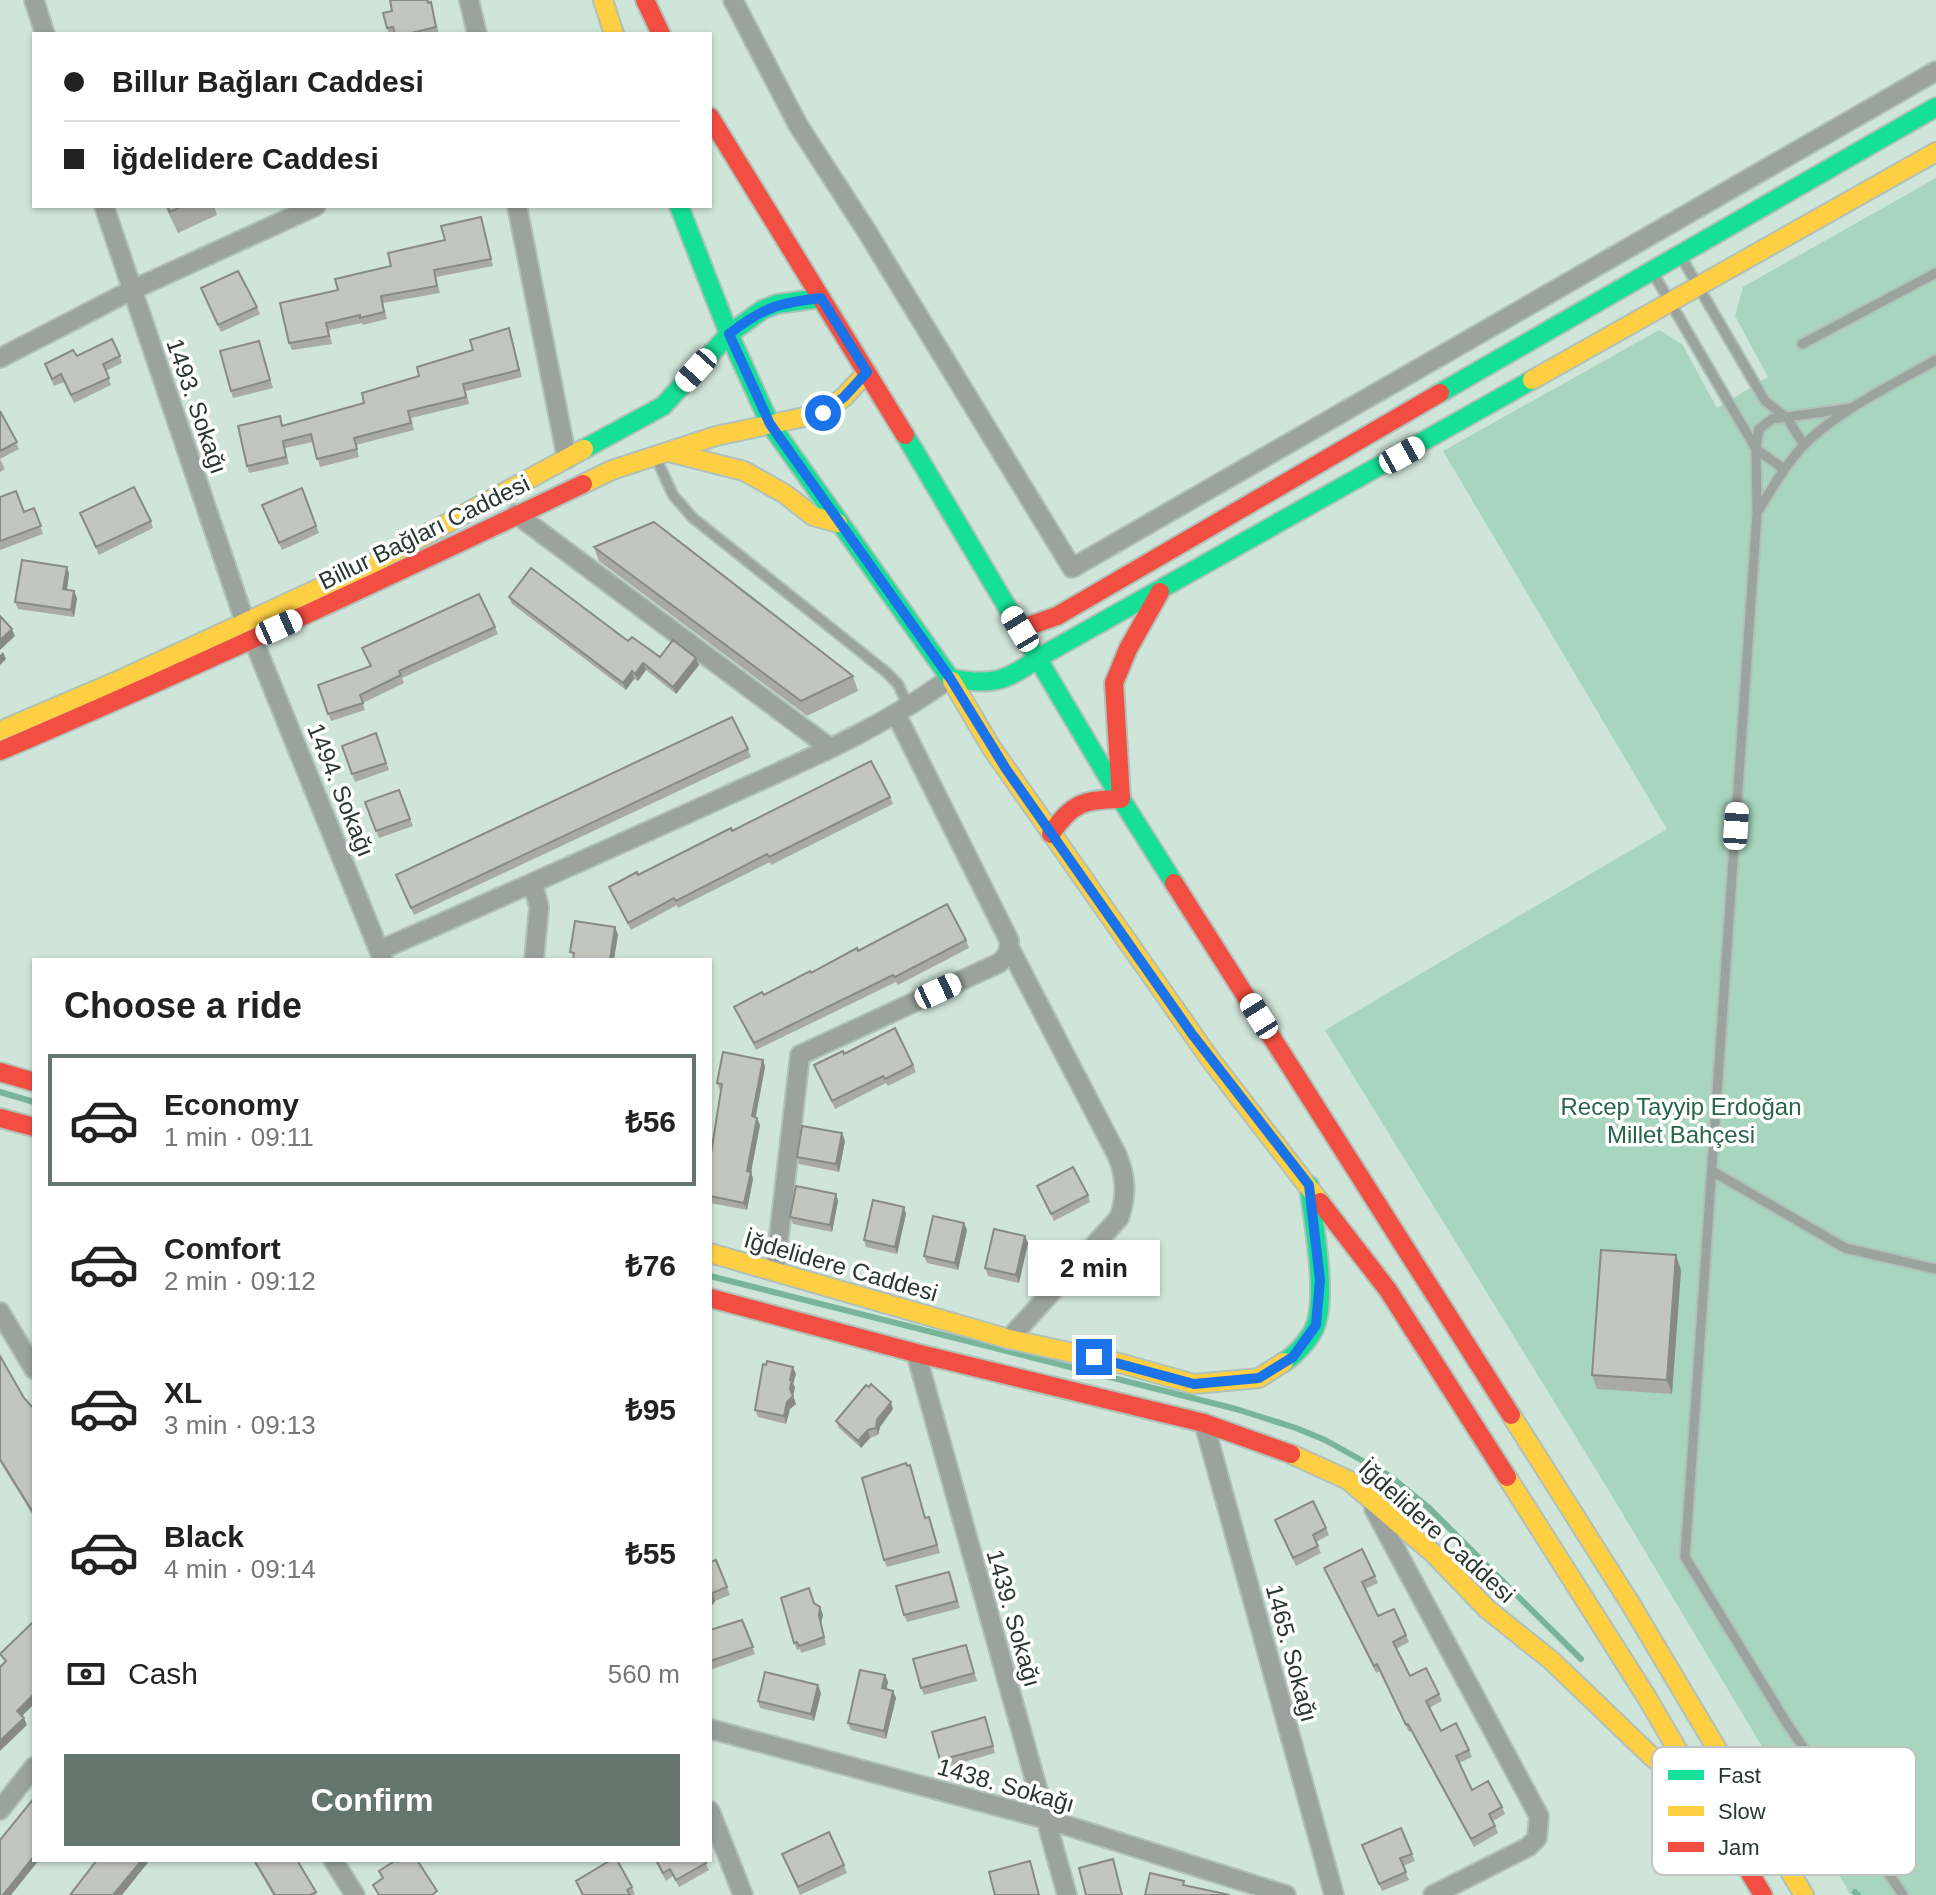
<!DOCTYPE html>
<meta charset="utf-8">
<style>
:root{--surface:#fff;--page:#f2f2f2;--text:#222;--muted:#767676;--line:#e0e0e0;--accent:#63756c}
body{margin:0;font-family:Helvetica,sans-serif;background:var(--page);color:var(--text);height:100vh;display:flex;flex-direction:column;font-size:30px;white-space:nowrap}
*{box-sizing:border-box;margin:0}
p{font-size:26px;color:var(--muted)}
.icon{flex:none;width:44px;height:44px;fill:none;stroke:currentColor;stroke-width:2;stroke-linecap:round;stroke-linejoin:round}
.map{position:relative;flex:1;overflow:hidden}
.side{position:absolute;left:32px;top:958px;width:680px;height:904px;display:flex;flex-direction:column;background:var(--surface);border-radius:0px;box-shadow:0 2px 6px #0004}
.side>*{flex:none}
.top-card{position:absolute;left:32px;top:32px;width:680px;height:176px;border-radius:0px;box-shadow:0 2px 6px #0004;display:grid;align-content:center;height:176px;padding:0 32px;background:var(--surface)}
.end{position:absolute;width:36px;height:36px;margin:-18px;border:10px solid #1a73e8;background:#fff;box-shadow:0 0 0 4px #fff}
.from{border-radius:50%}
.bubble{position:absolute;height:56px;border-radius:0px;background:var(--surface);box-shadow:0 2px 6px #0004;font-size:26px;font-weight:700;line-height:56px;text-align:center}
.car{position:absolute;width:24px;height:48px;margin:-24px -12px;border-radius:10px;box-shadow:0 0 6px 2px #0007;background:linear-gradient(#fff 24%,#345 0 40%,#fff 0 76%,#345 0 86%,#fff 0)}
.top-card b{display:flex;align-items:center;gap:28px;height:76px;font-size:30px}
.top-card b+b{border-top:2px solid var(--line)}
.top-card i{width:20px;height:20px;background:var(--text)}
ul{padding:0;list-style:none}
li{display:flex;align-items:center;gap:24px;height:132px;margin:0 16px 12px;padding:0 16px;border:4px solid transparent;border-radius:0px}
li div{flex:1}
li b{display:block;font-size:30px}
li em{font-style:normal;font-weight:700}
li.current{border-color:var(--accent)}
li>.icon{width:72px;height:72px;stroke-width:1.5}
h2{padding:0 32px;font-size:36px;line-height:96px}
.pay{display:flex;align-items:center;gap:20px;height:88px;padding:0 32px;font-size:30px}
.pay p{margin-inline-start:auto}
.cta{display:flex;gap:16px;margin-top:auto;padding:16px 32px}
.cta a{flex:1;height:92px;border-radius:0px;background:var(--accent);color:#fff;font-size:32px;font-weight:700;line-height:92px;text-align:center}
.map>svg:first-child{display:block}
.green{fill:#a7d5be}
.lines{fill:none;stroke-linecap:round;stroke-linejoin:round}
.stream{stroke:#78b59a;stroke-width:6}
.lane-casing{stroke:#b0c1b8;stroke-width:13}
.street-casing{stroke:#b0c1b8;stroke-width:22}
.fast-casing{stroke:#b0c1b8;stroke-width:22}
.slow-casing{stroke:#b0c1b8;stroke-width:22}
.jam-casing{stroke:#b0c1b8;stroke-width:22}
.lane{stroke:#9aa39e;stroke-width:9}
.street{stroke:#9aa39e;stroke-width:18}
.fast{stroke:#16e098;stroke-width:18}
.slow{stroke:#ffcf43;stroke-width:18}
.jam{stroke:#f24e42;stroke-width:18}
.wall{fill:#a8aaa3}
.shaded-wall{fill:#888b85}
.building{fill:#c3c6be;stroke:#888b85;stroke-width:2}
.route{stroke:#1a73e8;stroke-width:10}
.labels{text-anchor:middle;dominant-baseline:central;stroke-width:7;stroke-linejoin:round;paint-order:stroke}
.street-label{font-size:24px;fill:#293831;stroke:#fff}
.park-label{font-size:24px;fill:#28644b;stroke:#fff}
.key{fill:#fff;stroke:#bfc3c1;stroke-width:2}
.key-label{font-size:22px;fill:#293831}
</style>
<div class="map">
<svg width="1936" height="1895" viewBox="0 0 1936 1895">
<rect width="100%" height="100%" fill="#d0e5da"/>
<path class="green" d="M1936,178V1895H1851L1603,1481L1325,1030L1667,829L1443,451L1659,330L1682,344L1717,408L1768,377L1735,316L1743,287Z"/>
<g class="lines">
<path class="stream" d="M0,1092L34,1102
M710,1276L1236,1409L1296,1428L1325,1440L1390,1476L1428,1507L1581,1659
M1855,1892L1858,1895"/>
<g class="lane-casing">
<path id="lane" d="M1680,255L1765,401L1787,418L1804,445
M1653,273L1756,449L1784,469
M1802,344L1936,273
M1852,408L1772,419L1759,429L1756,449L1757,513L1685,1557L1786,1722L1903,1895
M657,460L673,495L693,518L886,672L898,684L908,706
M1757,513C1771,490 1784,467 1802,447C1835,412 1894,384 1936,360
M1712,1171L1845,1248L1936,1269"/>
</g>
<g class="street-casing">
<path id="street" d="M34,0L45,34
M469,0L477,34
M733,0L798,125L866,230L1072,568L1936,71
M104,206L245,622
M517,206L567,459
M0,358L132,290L316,206
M516,514L830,748
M253,639L383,960
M533,884L539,907L534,960
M380,950C491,902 602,852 713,802C794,765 878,731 950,678
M775,1270L800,1055L999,963C1007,957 1010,950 1009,940L896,714
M0,1312L34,1369
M1009,1339L1119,1218C1127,1195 1126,1177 1117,1155L1009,947
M916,1353L1067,1895
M1204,1423L1334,1895
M1374,1509L1539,1816L1537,1838L1528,1847L1433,1895
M710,1729L1046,1819L1286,1895
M0,1810L34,1767
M710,1811L743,1895
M333,1860L355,1895"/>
</g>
<g class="fast-casing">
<path id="fast" d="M679,206L729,334L770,424L952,681
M1440,393L1936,107
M905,435L1121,799L1174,883
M584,449L663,406L729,334L762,310L777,304L821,298
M950,678C989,686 1006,682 1038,658L1532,380
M1284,1362C1296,1355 1312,1337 1316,1324C1327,1291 1313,1221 1309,1185"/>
</g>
<g class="slow-casing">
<path id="slow" d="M603,0L614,34
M1532,380L1936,152
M673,453L744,471L785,494L813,516L838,523
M583,484L612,470L716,436L823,413L844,397L867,372
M952,681L991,747L1210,1059L1320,1202
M0,731L124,678L372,564L584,449
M710,1253L1009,1339L1123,1364L1194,1384L1259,1378L1284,1362
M1511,1415L1630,1603L1804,1895
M1291,1454L1348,1480L1434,1554L1487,1609L1552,1661L1651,1756L1692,1790
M1507,1477L1646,1696L1708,1802"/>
</g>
<g class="jam-casing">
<path id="jam" d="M645,0L661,34
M710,117L905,435
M1020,629L1057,616L1440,393
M0,751C197,667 390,576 583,484
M1051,834C1071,803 1085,799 1121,799L1114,683L1128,649L1160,592
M1174,883L1511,1415
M0,1072L34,1082
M0,1118L34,1127
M1320,1202L1388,1290L1507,1477
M710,1298L916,1353L1204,1423L1291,1454
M1708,1802L1763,1895"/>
</g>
<use href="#lane" class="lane"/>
<use href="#street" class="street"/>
<use href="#fast" class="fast"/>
<use href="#slow" class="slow"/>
<use href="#jam" class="jam"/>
</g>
<path class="wall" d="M390,0H429L433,10L439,34H389L387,28L392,11Z
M165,206H214L217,215L178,233Z
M481,217L493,266L436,277L440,293L383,303L387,319L363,325L362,323L329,330L332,344L292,350L289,343L338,290L391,266L445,240Z
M204,295L257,307L260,314L221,332Z
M511,335L522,377L466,391L469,404L411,418L414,430L356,445L359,457L320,467L313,442L285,448L289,464L249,473L247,466L283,426L364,403L473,350Z
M259,341L273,388L233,398L231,391Z
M77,356H120L122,363L106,371L111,385L74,403L64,382L54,386L45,364Z
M0,411L19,449L0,459L5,469L0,472Z
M302,488L319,533L282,550L265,513Z
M0,497L24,512L34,508L43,534L0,550Z
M80,513L151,521L153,528L99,555Z
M594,547L853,676L858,691L807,716L599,561Z
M67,567L69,574L67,590L77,598L74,617L18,609L15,602Z
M509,597L628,641L660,657L696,658L699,665L676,694L646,670L638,681L634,679L626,690L512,604Z
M495,627L498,634L402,678L404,683L363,703L365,710L331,721L318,685Z
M376,733L389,770L355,782L342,746Z
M748,749L751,757L414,915L399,882L396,875Z
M399,790L413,826L379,838L365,802Z
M890,797L893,804L771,865L770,862L678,908L677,905L631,930L609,887L638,875L732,831Z
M966,940L969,948L898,985L896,982L756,1050L734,1007L764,995L858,951Z
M844,1054L913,1065L916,1072L888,1086L886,1083L835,1109L814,1065Z
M763,1060L765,1067L756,1117L757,1118L760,1125L751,1172L753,1179L747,1210L710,1203V1160L721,1091H720L717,1083Z
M842,1133L845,1141L839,1172L799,1164L797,1157Z
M1037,1186L1088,1195L1090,1202L1054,1221Z
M836,1194L838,1201L832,1232L793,1224L790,1217Z
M906,1214L897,1254L866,1247L864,1240Z
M967,1230L958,1270L927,1263L924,1256Z
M1025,1236L1028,1243L1019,1283L988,1276L985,1268Z
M1681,1270L1672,1394L1597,1389L1592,1375Z
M0,1356L24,1398L34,1409V1517L0,1462Z
M796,1374L793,1384L795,1387L793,1396L796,1404L790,1409L786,1424L758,1417L755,1410Z
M893,1409L880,1427L878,1435L870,1438L861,1448L839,1428L836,1421Z
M926,1518L932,1524L940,1553L887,1567L884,1560Z
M1275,1520L1326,1528L1329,1535L1316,1542L1321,1553L1296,1566Z
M716,1560L730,1595L715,1601L711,1607H710V1562Z
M1324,1568L1375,1576L1378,1583L1365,1589L1378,1616L1406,1635L1409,1642L1396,1649L1410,1676L1439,1694L1442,1701L1429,1708L1441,1731L1469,1750L1472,1757L1459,1763L1472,1790L1502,1807L1505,1814L1493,1821L1498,1833L1474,1847L1411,1731L1409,1732L1380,1671L1376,1673Z
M952,1579L960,1608L907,1622L904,1615Z
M814,1603L820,1607L823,1615L821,1623L826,1645L801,1653L800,1649L797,1650L794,1643Z
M742,1620L755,1654L710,1670V1630Z
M966,1645L977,1681L924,1695L921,1688Z
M885,1675L888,1682L886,1689L893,1691L896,1698L886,1739L851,1730L848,1723Z
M821,1693L814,1721L760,1708L758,1701Z
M985,1717L995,1753L943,1768L940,1760Z
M1401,1828L1415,1861L1403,1866L1409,1880L1382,1891L1362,1845Z
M782,1854L844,1865L847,1873L800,1895Z
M253,1860H297L317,1895H273Z
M655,1860H704L709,1870L679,1887L673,1876L666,1881Z
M576,1881L632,1887L635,1894L633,1895H582Z"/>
<path class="shaded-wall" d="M67,567L69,574L66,596L63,589Z
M74,591L77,598L74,617L71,610Z
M12,629L15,636L0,650V640Z
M3,652L6,659L0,665V655Z
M696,658L699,665L676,694L673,687Z
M643,663L646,670L638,681L635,674Z
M632,671L634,679L626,690L623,683Z
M615,927L618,935L614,960H610Z
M763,1060L765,1067L754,1124L752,1116Z
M757,1118L760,1125L751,1172L753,1179L747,1210L744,1203L747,1171Z
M842,1133L845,1141L839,1172L836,1164Z
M836,1194L838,1201L832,1232L830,1225Z
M904,1207L906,1214L897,1254L895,1247Z
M964,1223L967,1230L958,1270L955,1263Z
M1025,1236L1028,1243L1019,1283L1016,1275Z
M1676,1255L1681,1270L1672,1394L1667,1380Z
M793,1367L796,1374L793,1384L795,1387L793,1396L790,1389V1380Z
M793,1396L796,1404L790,1409L786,1424L784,1416L787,1402Z
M891,1402L893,1409L880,1427L878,1435L876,1428L877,1420Z
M868,1430L870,1438L861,1448L858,1441Z
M712,1593L715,1601L711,1607L710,1597Z
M820,1607L823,1615L821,1623L826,1645L819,1616Z
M885,1675L888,1682L885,1696L882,1688Z
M818,1685L821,1693L814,1721L811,1714Z
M893,1691L896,1698L886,1739L884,1731Z
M34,1694V1704L20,1718L17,1711Z
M24,1718L27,1725L0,1751V1741Z
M34,1856V1860H39L11,1895H3Z
M142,1860H150L122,1895H113Z"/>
<path class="building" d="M390,0H427L428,3L431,2L436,27L407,34H395L393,27L387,28L383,13L392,11Z
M167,206H183L170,212Z
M481,217L491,259L434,270L437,286L381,296L384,312L360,318V315L326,323L329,336L289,343L280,303L338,290L335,279L391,266L388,253L445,240L441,226Z
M238,271L257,307L218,325L201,288Z
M509,328L519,370L463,384L466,397L408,411L411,423L354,438L357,449L317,459L311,434L283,441L286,457L247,466L238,426L280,416L282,426L364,403L362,393L419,376L417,367L473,350L470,340Z
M112,339L120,356L103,364L109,378L71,395L61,374L52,379L45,364L73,350L77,356Z
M259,341L270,380L231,391L220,351Z
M0,411L17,442L0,451Z
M134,487L151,521L96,547L80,513Z
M302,488L316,526L279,543L262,505Z
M16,491L24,512L34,508L41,526L0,541V497Z
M654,522L853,676L801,701L594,547Z
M22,560L67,567L63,589L74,591L71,610L15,602Z
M531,568L628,641L632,637L660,657L673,640L696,658L673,687L643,663L635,674L632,671L623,683L509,597Z
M479,594L495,627L399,671L401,675L360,695L363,703L328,714L318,685L371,666L362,648Z
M0,616L12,629L0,640Z
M732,717L748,749L411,908L396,875Z
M376,733L386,763L352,774L342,746Z
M871,761L890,797L769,857L767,854L676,901L674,898L628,923L609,887L637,872L638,875L731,828L732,831Z
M399,790L410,819L376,831L365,802Z
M947,904L966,940L895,977L893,975L754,1043L734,1007L762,992L764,995L810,971L811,973L857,948L858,951Z
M575,921L615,927L610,960H573L574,953L570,952Z
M895,1028L913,1065L885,1079L883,1076L832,1101L814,1065L843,1051L844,1054Z
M723,1052L763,1060L752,1116L757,1118L747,1171L751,1172L744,1203L710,1196V1160L722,1084L717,1083Z
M802,1126L842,1133L836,1164L797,1157Z
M1073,1167L1088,1195L1051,1214L1037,1186Z
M796,1186L836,1194L830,1225L790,1217Z
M873,1200L904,1207L895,1247L864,1240Z
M933,1216L964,1223L955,1263L924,1256Z
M994,1229L1025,1236L1016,1275L985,1268Z
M1601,1250L1676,1255L1667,1380L1592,1375Z
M0,1356L24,1398L34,1409V1514L0,1459Z
M767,1361L793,1367L790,1380H792L790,1389L793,1396L787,1402L784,1416L755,1410L763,1364L766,1365Z
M871,1384L891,1402L877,1420L876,1428L868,1430L858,1441L836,1421L866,1385L869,1387Z
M906,1463L907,1466L910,1465L925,1518L929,1517L937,1545L884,1560L862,1478Z
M1313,1501L1326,1528L1313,1535L1318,1546L1293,1558L1275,1520Z
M1362,1549L1375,1576L1362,1582L1378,1616L1394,1609L1406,1635L1393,1642L1410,1676L1426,1668L1439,1694L1426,1701L1441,1731L1456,1723L1469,1750L1456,1756L1472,1790L1488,1781L1502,1807L1489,1814L1495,1826L1471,1839L1408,1724L1406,1725L1377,1664L1374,1666L1324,1568Z
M716,1560L727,1587L712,1593L710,1597V1562Z
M949,1572L957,1601L904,1615L896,1586Z
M809,1588L814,1603L820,1607L819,1616L824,1637L799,1646L797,1642L794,1643L781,1598Z
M742,1620L753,1647L710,1661V1630Z
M34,1621V1694L17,1711L24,1718L0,1741V1667L6,1661L0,1654Z
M966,1645L974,1673L921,1688L913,1659Z
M860,1670L885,1675L882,1688L893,1691L884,1731L848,1723Z
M765,1672L818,1685L811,1714L758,1701Z
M985,1717L993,1746L940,1760L932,1732Z
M34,1798V1856L3,1895H0V1840Z
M1401,1828L1412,1854L1400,1858L1406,1872L1379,1884L1362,1845Z
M829,1832L844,1865L798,1887L782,1854Z
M1113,1859L1122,1895H1086L1079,1868Z
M97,1860H142L113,1895H70Z
M254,1860H297L316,1892L310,1895H275Z
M396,1860L398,1862L401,1860H417L437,1891L432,1895H379L373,1885L383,1878L379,1871Z
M611,1860H617L632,1887L627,1890L630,1895H583L576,1881Z
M656,1860H704L706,1863L676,1880L670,1869L663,1873Z
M1030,1861L1039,1895H995L989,1872Z
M1150,1873L1184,1881L1183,1885L1230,1895H1145Z"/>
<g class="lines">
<path class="route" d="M823,413L844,397L867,372L821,298C778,303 764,307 729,334L770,424L950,678L1006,769L1192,1034L1309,1185L1320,1280L1316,1325L1293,1357L1259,1378L1194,1384L1094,1357"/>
</g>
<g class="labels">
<g class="street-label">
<text transform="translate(197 406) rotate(71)">1493. Sokağı</text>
<text transform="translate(424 532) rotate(-26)">Billur Bağları Caddesi</text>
<text transform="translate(341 790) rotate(68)">1494. Sokağı</text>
<text transform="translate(841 1266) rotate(16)">İğdelidere Caddesi</text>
<text transform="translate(1437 1531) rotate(42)">İğdelidere Caddesi</text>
<text transform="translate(1014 1618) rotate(74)">1439. Sokağı</text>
<text transform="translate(1292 1653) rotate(75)">1465. Sokağı</text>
<text transform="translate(1006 1785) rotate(16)">1438. Sokağı</text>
</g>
<g class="park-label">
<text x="1681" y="1106">Recep Tayyip Erdoğan<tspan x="1681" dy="28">Millet Bahçesi</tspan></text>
</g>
</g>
<rect x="1652" y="1747" width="264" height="128" rx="12" class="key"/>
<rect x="1668" y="1770" width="36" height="10" fill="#16e098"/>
<rect x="1668" y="1806" width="36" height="10" fill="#ffcf43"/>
<rect x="1668" y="1842" width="36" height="10" fill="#f24e42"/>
<g class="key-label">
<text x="1718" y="1783">Fast</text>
<text x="1718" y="1819">Slow</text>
<text x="1718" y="1855">Jam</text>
</g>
</svg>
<i class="end from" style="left:823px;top:413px"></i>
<i class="end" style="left:1094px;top:1357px"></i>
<div class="bubble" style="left:1028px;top:1240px;width:132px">2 min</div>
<i class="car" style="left:696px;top:370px;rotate:222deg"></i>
<i class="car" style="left:1402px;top:455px;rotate:61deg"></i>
<i class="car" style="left:279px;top:627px;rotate:66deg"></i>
<i class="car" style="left:1020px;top:629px;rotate:329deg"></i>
<i class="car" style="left:1736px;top:826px;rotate:4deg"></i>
<i class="car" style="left:938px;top:991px;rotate:65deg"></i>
<i class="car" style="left:1259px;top:1016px;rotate:328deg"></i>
<div class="top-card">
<b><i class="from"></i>Billur Bağları Caddesi</b>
<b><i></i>İğdelidere Caddesi</b>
</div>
<section class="side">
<h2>Choose a ride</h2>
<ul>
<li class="current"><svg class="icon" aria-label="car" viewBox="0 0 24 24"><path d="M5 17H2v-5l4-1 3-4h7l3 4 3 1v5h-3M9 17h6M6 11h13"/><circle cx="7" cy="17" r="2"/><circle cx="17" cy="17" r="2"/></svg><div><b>Economy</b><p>1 min · 09:11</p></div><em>₺56</em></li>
<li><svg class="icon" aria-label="car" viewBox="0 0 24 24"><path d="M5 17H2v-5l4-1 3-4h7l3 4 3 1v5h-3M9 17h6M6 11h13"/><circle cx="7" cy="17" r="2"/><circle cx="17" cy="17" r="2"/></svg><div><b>Comfort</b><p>2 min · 09:12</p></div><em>₺76</em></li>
<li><svg class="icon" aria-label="car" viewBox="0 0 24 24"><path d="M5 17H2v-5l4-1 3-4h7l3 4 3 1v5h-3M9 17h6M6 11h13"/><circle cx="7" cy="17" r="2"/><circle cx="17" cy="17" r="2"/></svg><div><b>XL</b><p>3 min · 09:13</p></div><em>₺95</em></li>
<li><svg class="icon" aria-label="car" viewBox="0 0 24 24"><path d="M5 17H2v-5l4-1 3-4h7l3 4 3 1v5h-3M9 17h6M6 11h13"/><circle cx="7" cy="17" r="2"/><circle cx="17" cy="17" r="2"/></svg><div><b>Black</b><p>4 min · 09:14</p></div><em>₺55</em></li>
</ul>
<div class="pay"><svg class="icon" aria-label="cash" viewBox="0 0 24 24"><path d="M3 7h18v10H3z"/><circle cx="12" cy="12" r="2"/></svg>Cash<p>560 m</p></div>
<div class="cta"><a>Confirm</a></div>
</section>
</div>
